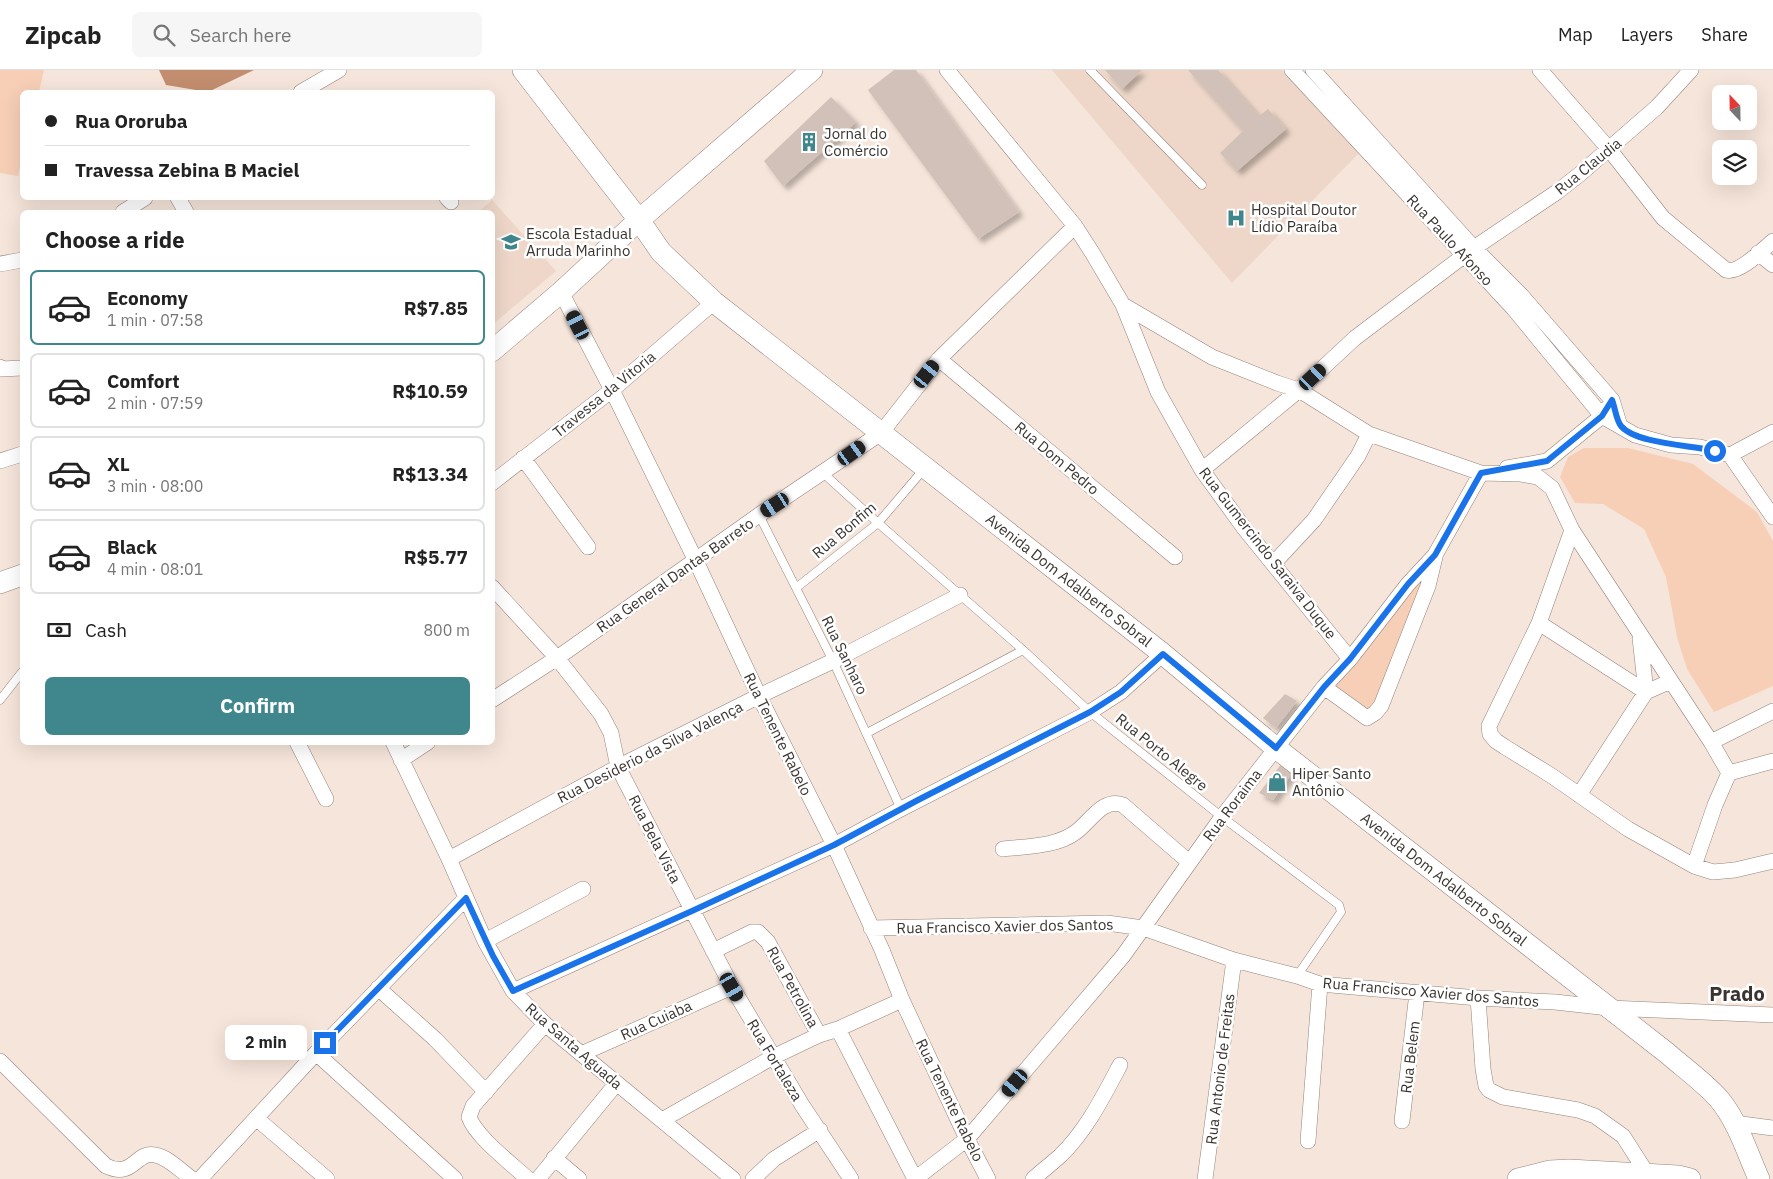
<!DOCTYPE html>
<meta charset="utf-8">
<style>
:root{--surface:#fff;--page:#f6f6f6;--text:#222;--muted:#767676;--line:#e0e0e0;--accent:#3f878d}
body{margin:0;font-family:"IBM Plex Sans",sans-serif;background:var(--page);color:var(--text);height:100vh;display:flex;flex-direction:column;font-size:19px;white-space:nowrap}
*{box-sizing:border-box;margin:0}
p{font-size:16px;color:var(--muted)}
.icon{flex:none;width:28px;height:28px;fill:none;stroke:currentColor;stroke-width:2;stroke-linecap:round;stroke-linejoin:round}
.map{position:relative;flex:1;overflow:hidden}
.panel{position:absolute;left:20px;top:140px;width:475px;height:535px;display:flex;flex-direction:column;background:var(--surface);border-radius:8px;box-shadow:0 5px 20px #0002}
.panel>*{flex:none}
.guide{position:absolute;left:20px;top:20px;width:475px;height:110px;border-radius:8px;box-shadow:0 5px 20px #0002;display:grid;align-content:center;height:110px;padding:0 25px;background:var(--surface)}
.needle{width:32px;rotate:338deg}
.buttons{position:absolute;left:1712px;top:15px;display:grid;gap:10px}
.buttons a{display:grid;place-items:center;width:45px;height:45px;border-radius:8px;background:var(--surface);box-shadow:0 5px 20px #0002;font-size:25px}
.end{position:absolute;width:22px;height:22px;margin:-11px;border:6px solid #1a73e8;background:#fff;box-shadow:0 0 0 2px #fff}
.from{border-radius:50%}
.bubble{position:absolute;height:35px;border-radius:8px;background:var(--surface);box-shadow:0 5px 20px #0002;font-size:16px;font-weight:800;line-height:35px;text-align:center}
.car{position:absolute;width:15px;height:30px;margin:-15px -8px;border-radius:6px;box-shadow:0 0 4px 1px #0007;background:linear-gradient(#222 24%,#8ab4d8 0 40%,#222 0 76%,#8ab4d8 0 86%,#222 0)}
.guide b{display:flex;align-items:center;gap:18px;height:48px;font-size:19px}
.guide b+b{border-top:1px solid var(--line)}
.guide i{width:12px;height:12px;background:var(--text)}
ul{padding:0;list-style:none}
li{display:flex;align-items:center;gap:15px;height:75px;margin:0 10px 8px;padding:0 15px;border:2px solid var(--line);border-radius:8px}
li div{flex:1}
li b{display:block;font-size:19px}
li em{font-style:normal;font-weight:800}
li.selected{border-color:var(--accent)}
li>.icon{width:45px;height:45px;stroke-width:1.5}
h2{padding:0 25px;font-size:22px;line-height:60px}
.pay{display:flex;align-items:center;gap:12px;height:55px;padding:0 25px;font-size:19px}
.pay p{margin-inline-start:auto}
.action{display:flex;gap:10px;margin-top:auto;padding:10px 25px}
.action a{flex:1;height:58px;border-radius:8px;background:var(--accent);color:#fff;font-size:20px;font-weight:800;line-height:58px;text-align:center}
header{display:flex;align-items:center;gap:30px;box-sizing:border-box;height:70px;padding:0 25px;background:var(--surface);border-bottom:1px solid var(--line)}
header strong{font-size:24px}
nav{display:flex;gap:28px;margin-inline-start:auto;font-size:18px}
.search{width:350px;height:45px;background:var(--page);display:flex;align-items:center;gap:12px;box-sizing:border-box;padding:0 18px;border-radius:8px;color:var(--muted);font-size:19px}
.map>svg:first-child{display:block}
.built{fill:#eed7c8}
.green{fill:#f7cfb7}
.water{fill:#c38e6f}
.building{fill:#d2c1b8;filter:url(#shadow)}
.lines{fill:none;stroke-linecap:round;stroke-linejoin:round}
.lane-casing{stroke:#94847b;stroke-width:9}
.street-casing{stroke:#94847b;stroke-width:16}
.secondary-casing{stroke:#94847b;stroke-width:22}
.lane{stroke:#fff;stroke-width:8}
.street{stroke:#fff;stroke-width:15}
.secondary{stroke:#fff;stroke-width:21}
.route{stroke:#1a73e8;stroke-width:6}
.labels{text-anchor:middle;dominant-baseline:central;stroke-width:5;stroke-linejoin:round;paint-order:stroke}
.poi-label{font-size:15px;fill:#3a3430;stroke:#fff;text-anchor:start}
.street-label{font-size:15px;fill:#3a3430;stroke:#fff}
.district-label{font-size:20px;font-weight:bold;fill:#3a3430;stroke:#fff}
</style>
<header>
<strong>Zipcab</strong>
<div class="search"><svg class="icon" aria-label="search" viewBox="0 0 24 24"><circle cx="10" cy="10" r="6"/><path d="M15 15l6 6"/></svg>Search here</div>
<nav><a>Map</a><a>Layers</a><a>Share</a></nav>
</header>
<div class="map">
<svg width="1773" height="1109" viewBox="0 0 1773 1109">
<defs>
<filter id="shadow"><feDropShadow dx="4.5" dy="4.5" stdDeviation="2.5" flood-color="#0004"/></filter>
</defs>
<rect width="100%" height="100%" fill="#f6e5da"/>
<path class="built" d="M1052,0H1282L1359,83L1232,213Z
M492,130L556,201L493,254L492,142H478Z"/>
<path class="green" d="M0,0H44L39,22H22V87L18,106L0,103Z
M1584,378H1628L1693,394L1757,442L1773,471V616L1714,642L1687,599L1677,567L1666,507L1644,459L1603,434L1575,433L1560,407L1568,387Z
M1435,485L1372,645L1324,617Z"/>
<path class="water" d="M159,0H254L208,22L166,15Z"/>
<path class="building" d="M894,0H916L1019,142L978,169L868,20Z
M1105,0H1142L1122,19Z
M1188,0H1218L1259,46L1268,39L1286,59L1237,101L1220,83L1243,61Z
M831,27L856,52L783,116L764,91Z
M1285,624L1297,631L1276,658L1263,648Z
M1282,693L1293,702L1273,730L1259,723Z"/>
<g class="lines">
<g class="lane-casing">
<path id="lane" d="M1090,0L1202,115
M823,403L878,453L1023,580L1090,642L1222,747L1339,835L1341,842L1297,906
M759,445L833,591L901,739
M796,518L878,453L924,399
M0,630L22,602
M867,663L1023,580"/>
</g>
<g class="street-casing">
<path id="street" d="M947,0L1075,156L1093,184L1123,235L1158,322L1202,400L1244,458L1350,589
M1292,0L1513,238L1602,346L1635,365L1671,375L1700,377L1730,385L1773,447
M1313,0L1474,178L1521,225L1612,330L1620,356
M1540,0L1609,79L1663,148L1726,200C1740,204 1763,179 1773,171
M301,22L339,0
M178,128L186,142
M447,128L451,132
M123,142L145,128
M1758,183L1773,195
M0,194L22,190
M561,222L612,320L696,491L759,626L834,775L882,880L902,930L967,1069L988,1109
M1123,235L1212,287L1277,313L1299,320L1369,364L1481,403L1521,404L1538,407L1552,418L1572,460L1711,672L1729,703L1715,735L1694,796
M939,289L1175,487
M0,297L1,299L22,298
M1730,385L1773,362
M523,388L588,477
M0,391L22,384
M1507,398L1547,391L1602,346L1606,339
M1202,400L1299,320L1355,268L1474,178L1557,122L1580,104L1657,37L1691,0
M492,413L612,320L714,232
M1572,460L1539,553L1489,656L1490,664L1496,671L1505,677L1552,706L1628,759L1694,796L1713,802L1735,800L1773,791
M1274,493L1314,450L1358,386L1369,364
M492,517L557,588L601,644L611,663L618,697L732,917L802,1035L851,1109
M1539,553L1646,622L1671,611
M1324,617L1367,648L1375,643L1381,636L1428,516L1435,487
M492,630L557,588L759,445L881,363L939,289L1075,156
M297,672L326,729
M393,672L449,789L485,871L513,921L545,954L733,1109
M1711,672L1773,641
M401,690L428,672
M1729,703L1773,691
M1579,725L1646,622L1640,568
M1003,779C1027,776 1056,777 1076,762C1090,752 1103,727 1123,735L1189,792
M449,789L618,697L759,626L833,591L960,525
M871,858L1107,853L1143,858L1234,890L1297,906L1320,914L1478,928L1555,932L1609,938L1773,945
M485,871L583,819
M713,881L752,862H758L768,872L819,965
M378,918L435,969L486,1022
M513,921L834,775L901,739L1090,642L1121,622L1163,584
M1478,928L1483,999L1486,1016L1489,1020L1503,1027L1578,1040L1595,1046L1623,1066L1648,1105
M838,959L915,1109
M316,983L455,1109
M581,984L732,917
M0,991L106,1096C134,1109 135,1081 155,1085C168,1087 181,1101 192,1109
M256,1048L327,1109
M662,1050L773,987L819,965L838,959L902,930
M1402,1051L1417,923
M1734,1053L1773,1058
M1308,1071L1320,914
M554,1088L579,1109
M200,1109L316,983L466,828
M528,1109C512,1094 476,1067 469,1047L473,1036L545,954
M538,1109L616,1014
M753,1109L774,1089L820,1060
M915,1109L967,1069L1123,886L1222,747L1324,617L1350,589L1408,514L1435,485L1481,403
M1033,1109C1042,1101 1051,1094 1060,1086C1086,1061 1103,1027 1120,995
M1205,1109L1234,890"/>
</g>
<g class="secondary-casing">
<path id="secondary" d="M523,0L639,150L661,182L714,232L1163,584L1276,678L1667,983C1684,998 1704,1012 1719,1029C1738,1052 1747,1082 1759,1109
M492,281L561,222L639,150L812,0
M0,513L22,505
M1518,1109L1550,1101L1569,1100L1678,1106L1690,1109"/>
</g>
<use href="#lane" class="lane"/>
<use href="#street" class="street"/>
<use href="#secondary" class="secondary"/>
</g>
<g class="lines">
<path class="route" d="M325,973L466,828L493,886L513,921L692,841L834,775L918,730L1090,642L1121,622L1163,584L1276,678L1324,617L1350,589L1408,514L1435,485L1481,403L1547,391L1602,346L1612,330C1615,337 1616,350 1621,356C1636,374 1692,375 1715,381"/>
</g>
<defs>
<g id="building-bare" transform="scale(1.5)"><path d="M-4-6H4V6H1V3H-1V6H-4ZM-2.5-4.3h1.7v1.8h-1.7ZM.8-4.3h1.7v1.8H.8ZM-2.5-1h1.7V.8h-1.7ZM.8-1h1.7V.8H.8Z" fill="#3f878d" stroke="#fff" stroke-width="2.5" paint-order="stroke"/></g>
<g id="hospital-bare" transform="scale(1.5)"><path d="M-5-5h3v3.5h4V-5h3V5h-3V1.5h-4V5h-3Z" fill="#3f878d" stroke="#fff" stroke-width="2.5" paint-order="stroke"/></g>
<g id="school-bare" transform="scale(1.5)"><path d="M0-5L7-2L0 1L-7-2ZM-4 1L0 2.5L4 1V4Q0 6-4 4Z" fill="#3f878d" stroke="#fff" stroke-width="2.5" paint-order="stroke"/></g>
<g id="shop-bare" transform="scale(1.5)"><path d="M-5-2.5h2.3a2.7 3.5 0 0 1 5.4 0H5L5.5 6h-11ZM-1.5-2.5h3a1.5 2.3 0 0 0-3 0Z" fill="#3f878d" stroke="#fff" stroke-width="2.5" paint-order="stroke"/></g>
</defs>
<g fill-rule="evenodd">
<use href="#building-bare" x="809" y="72"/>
<use href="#hospital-bare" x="1236" y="148"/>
<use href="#school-bare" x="511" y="172"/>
<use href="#shop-bare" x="1277" y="712"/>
</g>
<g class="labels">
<g class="poi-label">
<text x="824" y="63">Jornal do<tspan x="824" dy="17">Comércio</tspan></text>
<text x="1251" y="139">Hospital Doutor<tspan x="1251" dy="17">Lídio Paraíba</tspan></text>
<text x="526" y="163">Escola Estadual<tspan x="526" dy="17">Arruda Marinho</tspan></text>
<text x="1292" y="703">Hiper Santo<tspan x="1292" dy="17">Antônio</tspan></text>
</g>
<g class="street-label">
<text transform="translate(1588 96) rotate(-39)">Rua Claudia</text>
<text transform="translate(1450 170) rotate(47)">Rua Paulo Afonso</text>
<text transform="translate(604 324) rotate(-39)">Travessa da Vitoria</text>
<text transform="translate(1057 388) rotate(40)">Rua Dom Pedro</text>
<text transform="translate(844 460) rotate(-40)">Rua Bonfim</text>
<text transform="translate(1268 483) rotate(52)">Rua Gumercindo Saraiva Duque</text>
<text transform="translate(675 505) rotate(-35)">Rua General Dantas Barreto</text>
<text transform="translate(1069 510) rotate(38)">Avenida Dom Adalberto Sobral</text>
<text transform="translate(845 585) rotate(64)">Rua Sanharo</text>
<text transform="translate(778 664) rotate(64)">Rua Tenente Rabelo</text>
<text transform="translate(650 682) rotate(-27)">Rua Desiderio da Silva Valença</text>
<text transform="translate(1162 682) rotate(39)">Rua Porto Alegre</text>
<text transform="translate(1232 735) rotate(-53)">Rua Roraima</text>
<text transform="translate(655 769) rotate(63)">Rua Bela Vista</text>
<text transform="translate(1444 809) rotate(38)">Avenida Dom Adalberto Sobral</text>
<text transform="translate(1005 856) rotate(-1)">Rua Francisco Xavier dos Santos</text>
<text transform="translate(793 917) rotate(61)">Rua Petrolina</text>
<text transform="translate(1431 922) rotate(5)">Rua Francisco Xavier dos Santos</text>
<text transform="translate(656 950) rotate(-24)">Rua Cuiaba</text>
<text transform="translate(574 976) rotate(41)">Rua Santa Aguada</text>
<text transform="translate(1410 987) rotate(-83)">Rua Belem</text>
<text transform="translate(775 990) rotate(59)">Rua Fortaleza</text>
<text transform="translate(1220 999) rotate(-83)">Rua Antonio de Freitas</text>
<text transform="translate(950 1030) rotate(64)">Rua Tenente Rabelo</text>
</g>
<g class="district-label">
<text x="1737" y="923">Prado</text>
</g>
</g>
</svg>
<div class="buttons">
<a><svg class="needle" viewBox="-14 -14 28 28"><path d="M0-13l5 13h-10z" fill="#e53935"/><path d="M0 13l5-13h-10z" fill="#767676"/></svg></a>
<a><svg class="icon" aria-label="layers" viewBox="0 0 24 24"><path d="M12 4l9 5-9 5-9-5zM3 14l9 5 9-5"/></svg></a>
</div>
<i class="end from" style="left:1715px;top:381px"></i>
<i class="end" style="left:325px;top:973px"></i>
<div class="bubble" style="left:225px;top:955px;width:82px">2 min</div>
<i class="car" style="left:578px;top:255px;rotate:333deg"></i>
<i class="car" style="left:927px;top:304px;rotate:38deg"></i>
<i class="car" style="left:1313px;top:307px;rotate:47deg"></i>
<i class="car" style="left:852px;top:383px;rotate:55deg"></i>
<i class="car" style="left:775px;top:435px;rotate:237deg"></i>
<i class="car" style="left:732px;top:917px;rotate:150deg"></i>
<i class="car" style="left:1015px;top:1013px;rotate:220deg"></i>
<div class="guide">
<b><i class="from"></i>Rua Ororuba</b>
<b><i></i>Travessa Zebina B Maciel</b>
</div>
<section class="panel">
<h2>Choose a ride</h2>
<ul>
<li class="selected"><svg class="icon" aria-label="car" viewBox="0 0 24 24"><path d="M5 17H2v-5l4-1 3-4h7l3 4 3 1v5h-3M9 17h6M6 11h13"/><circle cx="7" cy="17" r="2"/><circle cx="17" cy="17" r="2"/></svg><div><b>Economy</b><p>1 min · 07:58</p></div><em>R$7.85</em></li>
<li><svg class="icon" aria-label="car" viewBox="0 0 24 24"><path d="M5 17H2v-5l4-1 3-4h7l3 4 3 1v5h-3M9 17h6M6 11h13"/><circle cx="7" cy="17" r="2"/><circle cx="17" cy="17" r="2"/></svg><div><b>Comfort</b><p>2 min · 07:59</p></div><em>R$10.59</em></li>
<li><svg class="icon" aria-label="car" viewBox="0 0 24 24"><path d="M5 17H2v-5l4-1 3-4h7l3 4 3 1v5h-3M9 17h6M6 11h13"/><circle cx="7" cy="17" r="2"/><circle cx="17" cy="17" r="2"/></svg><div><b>XL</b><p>3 min · 08:00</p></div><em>R$13.34</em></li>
<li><svg class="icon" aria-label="car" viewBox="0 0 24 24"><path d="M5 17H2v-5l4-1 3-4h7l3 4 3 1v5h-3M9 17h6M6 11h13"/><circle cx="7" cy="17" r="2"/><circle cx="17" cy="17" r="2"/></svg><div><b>Black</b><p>4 min · 08:01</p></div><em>R$5.77</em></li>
</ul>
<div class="pay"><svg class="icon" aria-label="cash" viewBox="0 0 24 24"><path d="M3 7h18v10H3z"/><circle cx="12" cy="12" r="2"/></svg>Cash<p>800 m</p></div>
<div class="action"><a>Confirm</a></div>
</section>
</div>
